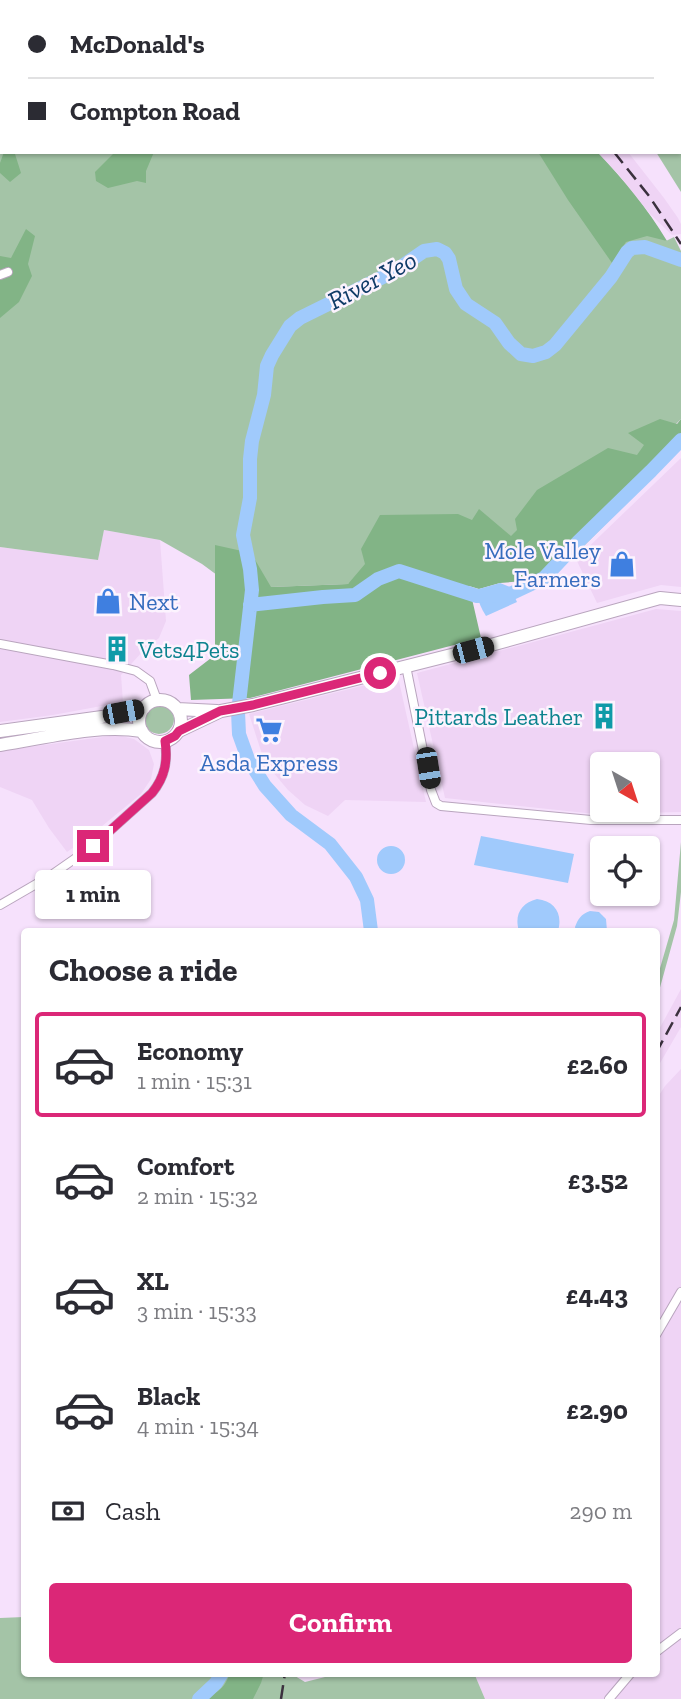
<!DOCTYPE html>
<meta charset="utf-8">
<style>
:root{--surface:#fff;--page:#f2f2f3;--text:#2b2b33;--muted:#7c7c81;--line:#e1e1e2;--accent:#db2777}
body{margin:0;font-family:"Zilla Slab",serif;background:var(--page);color:var(--text);height:100vh;display:flex;flex-direction:column;font-size:26px;white-space:nowrap}
*{box-sizing:border-box;margin:0}
p{font-size:23px;color:var(--muted)}
.icon{flex:none;width:38px;height:38px;fill:none;stroke:currentColor;stroke-width:2;stroke-linecap:round;stroke-linejoin:round}
.map{position:relative;flex:1;overflow:hidden}
.sheet{position:absolute;left:21px;top:928px;width:639px;height:749px;display:flex;flex-direction:column;background:var(--surface);border-radius:7px;box-shadow:0 2px 5px #0004}
.sheet>*{flex:none}
.guide{position:absolute;left:0px;top:0px;width:682px;height:154px;box-shadow:0 2px 5px #0004;display:grid;align-content:center;height:154px;padding:0 28px;background:var(--surface)}
.needle{width:46px;rotate:141deg}
.controls{position:absolute;left:590px;top:752px;display:grid;gap:14px}
.controls a{display:grid;place-items:center;width:70px;height:70px;border-radius:7px;background:var(--surface);box-shadow:0 2px 5px #0004;font-size:35px}
.end{position:absolute;width:32px;height:32px;margin:-16px;border:9px solid #db2777;background:#fff;box-shadow:0 0 0 4px #fff}
.from{border-radius:50%}
.bubble{position:absolute;height:49px;border-radius:7px;background:var(--surface);box-shadow:0 2px 5px #0004;font-size:23px;font-weight:700;line-height:49px;text-align:center}
.car{position:absolute;width:21px;height:42px;margin:-21px -10px;border-radius:9px;box-shadow:0 0 5px 2px #0007;background:linear-gradient(#222 24%,#8ab4d8 0 40%,#222 0 76%,#8ab4d8 0 86%,#222 0)}
.guide b{display:flex;align-items:center;gap:24px;height:66px;font-size:26px}
.guide b+b{border-top:2px solid var(--line)}
.guide i{width:18px;height:18px;background:var(--text)}
ul{padding:0;list-style:none}
li{display:flex;align-items:center;gap:21px;height:105px;margin:0 14px 10px;padding:0 14px;border:4px solid transparent;border-radius:7px}
li div{flex:1}
li b{display:block;font-size:26px}
li em{font-style:normal;font-weight:700}
li.active{border-color:var(--accent)}
li>.icon{width:63px;height:63px;stroke-width:1.5}
h2{padding:0 28px;font-size:32px;line-height:84px}
.pay{display:flex;align-items:center;gap:18px;height:77px;padding:0 28px;font-size:26px}
.pay p{margin-inline-start:auto}
.action{display:flex;gap:14px;margin-top:auto;padding:14px 28px}
.action a{flex:1;height:80px;border-radius:7px;background:var(--accent);color:#fff;font-size:28px;font-weight:700;line-height:80px;text-align:center}
.map>svg:first-child{display:block}
.built{fill:#efd4f5;fill-rule:evenodd}
.green{fill:#a4c4a7}
.forest{fill:#82b486}
.water{fill:#a0cafc}
.lines{fill:none;stroke-linecap:round;stroke-linejoin:round}
.river{stroke:#a0cafc;stroke-width:14}
.street-casing{stroke:#b9a5be;stroke-width:10}
.primary-casing{stroke:#b9a5be;stroke-width:14}
.street{stroke:#fff;stroke-width:8}
.primary{stroke:#fff;stroke-width:12}
.rail{stroke:#3b313e;stroke-width:2.5;stroke-dasharray:14 7;stroke-linecap:butt}
.route{stroke:#db2777;stroke-width:9}
.labels{text-anchor:middle;dominant-baseline:central;stroke-width:5;stroke-linejoin:round;paint-order:stroke}
.shop-label{font-size:24px;fill:#366cbe;stroke:#fcf3fe;text-anchor:end}
.culture-label{font-size:24px;fill:#0d838f;stroke:#fcf3fe;text-anchor:start}
.water-label{font-size:26px;font-style:italic;fill:#103b68;stroke:#fcf3fe}
</style>
<div class="map">
<svg width="681" height="1699" viewBox="0 0 681 1699">
<rect width="100%" height="100%" fill="#f6e1fc"/>
<path class="built" d="M597,152H628L664,198L678,218L681,224V234L672,235L650,214L619,175Z
M681,458V587L661,585L597,603L576,559Z
M104,530L160,540L166,621L159,638L144,650L121,675L123,702L53,715L0,722V547L98,560Z
M656,609L681,611V812L595,814L445,798L417,673ZM602,765H648V810H602Z
M398,677L426,802L345,800L328,816L305,805L288,790L272,771L262,754L249,714Z
M117,735L134,739L149,750L154,764L151,779L141,794L90,836L67,852L49,828L32,800L0,787V751Z
M681,989V1027L656,1070V1035Z
M681,1069V1699H485L474,1673H656V1100L665,1086Z"/>
<path class="green" d="M62,0H374L378,2H62Z
M460,0H681V192L656,152H681V2H465Z
M2,63V152H597C623,180 647,208 666,241L674,237L681,251V419L530,571L387,562L348,584L271,587L244,595L202,564L160,540L104,530L98,560L0,547V64Z
M144 719a15 15 0 1 1 30 0a15 15 0 1 1-30 0Z
M681,842V892L677,926L656,1002V982L674,920Z
M24,1617V1673H290L305,1682L341,1673H474L485,1699H0V1618Z"/>
<path class="forest" d="M4,152H18L15,154L21,173L10,182L0,173V163Z
M115,152H154L146,171V183L137,181L108,188L96,181L95,172Z
M538,152H597C624,180 647,208 667,241L647,236L626,242L612,263L568,200Z
M26,229L35,236L28,264L32,276L19,302L0,318V256L11,258Z
M660,419L677,424L681,419V448L551,579L500,583L479,589L469,586L481,638L250,698L191,700L189,675L215,655V545L251,553L271,587L348,584L365,564L361,549L380,515L458,514L472,520L479,509L511,536L517,530L515,519L537,490L608,448L637,455L644,445L628,433Z
M230,1673H264L261,1683L253,1699H205C209,1694 213,1695 218,1691C224,1687 228,1679 230,1673Z"/>
<path class="water" d="M500,583L510,587L517,602L486,616C480,606 477,600 479,589Z
M481,836L574,854L568,883L474,865Z
M377 860a14 14 0 1 1 28 0a14 14 0 1 1-28 0Z
M537,899C555,901 563,914 558,931H519C514,915 521,903 537,899Z
M590,911L599,912L606,919L607,931H576L575,927C578,919 581,914 590,911Z"/>
<g class="lines">
<path class="river" d="M250,605L323,597L355,595L378,579L399,571L477,596L508,595L544,578L578,542L651,471L681,440
M371,931L367,900L356,877L330,844L291,815L265,786L248,759L239,734L238,712L252,590L250,569L243,535L250,498V459L252,441L264,395L267,366L272,355L290,326L300,318L395,271L424,251L437,249L445,253L449,259L456,289L466,304L495,323L509,343L521,354L533,356L546,352L555,345L611,277L627,252L632,248L645,247L681,260
M199,1699L216,1683L222,1673"/>
<g class="street-casing">
<path id="street" d="M0,275L8,272
M0,644L113,665L136,671L150,681L157,700
M406,666L431,790L436,803L441,806L591,820H681
M0,905L50,876L93,846L152,793C165,777 168,761 165,741
M656,1335L681,1292
M656,1652L681,1633
M609,1699L631,1673"/>
</g>
<g class="primary-casing">
<path id="primary" d="M139 721a21 21 0 1 1 42 0a21 21 0 1 1-42 0Z
M177,709L217,711
M0,731L102,717L144,708
M179,731L221,711L253,705L491,645L660,598L681,600
M0,745C47,738 95,724 142,731"/>
</g>
<use href="#street" class="street"/>
<use href="#primary" class="primary"/>
<path class="rail" d="M403,0L407,2
M418,0L422,2
M614,152L649,196L681,244
M656,1053L681,1007
M281,1699L285,1673"/>
</g>
<g class="lines">
<path class="route" d="M93,846L152,793C165,777 168,761 165,741L175,736L179,731L220,711L253,705L380,673"/>
</g>
<defs>
<g id="shop-bare" transform="scale(2.1)"><path d="M-5-2.5h2.3a2.7 3.5 0 0 1 5.4 0H5L5.5 6h-11ZM-1.5-2.5h3a1.5 2.3 0 0 0-3 0Z" fill="#3f7fe0" stroke="#fcf3fe" stroke-width="2.5" paint-order="stroke"/></g>
<g id="building-bare" transform="scale(2.1)"><path d="M-4-6H4V6H1V3H-1V6H-4ZM-2.5-4.3h1.7v1.8h-1.7ZM.8-4.3h1.7v1.8H.8ZM-2.5-1h1.7V.8h-1.7ZM.8-1h1.7V.8H.8Z" fill="#0f9aa8" stroke="#fcf3fe" stroke-width="2.5" paint-order="stroke"/></g>
<g id="supermarket-bare" transform="scale(2.1)"><path d="M-6-5.5h2.5l.6 2H6L4.5 2H-2.5L-4.4-4H-6ZM-1.5 3.2a1.3 1.3 0 1 0 .1 0ZM3 3.2a1.3 1.3 0 1 0 .1 0Z" fill="#3f7fe0" stroke="#fcf3fe" stroke-width="2.5" paint-order="stroke"/></g>
</defs>
<g fill-rule="evenodd">
<use href="#shop-bare" x="622" y="564"/>
<use href="#shop-bare" x="108" y="601"/>
<use href="#building-bare" x="117" y="649"/>
<use href="#building-bare" x="604" y="716"/>
<use href="#supermarket-bare" x="269" y="730"/>
</g>
<g class="labels">
<g class="shop-label">
<text x="601" y="550">Mole Valley<tspan x="601" dy="28">Farmers</tspan></text>
<text x="129" y="601" text-anchor="start">Next</text>
<text x="269" y="762" text-anchor="middle">Asda Express</text>
</g>
<g class="culture-label">
<text x="138" y="649">Vets4Pets</text>
<text x="583" y="716" text-anchor="end">Pittards Leather</text>
</g>
<g class="water-label">
<text transform="translate(372 280) rotate(-28)">River Yeo</text>
</g>
</g>
</svg>
<div class="controls">
<a><svg class="needle" viewBox="-14 -14 28 28"><path d="M0-13l5 13h-10z" fill="#e53935"/><path d="M0 13l5-13h-10z" fill="#7c7c81"/></svg></a>
<a><svg class="icon" aria-label="locate" viewBox="0 0 24 24"><circle cx="12" cy="12" r="6"/><path d="M12 2v4M12 18v4M2 12h4M18 12h4"/></svg></a>
</div>
<i class="end from" style="left:380px;top:673px"></i>
<i class="end" style="left:93px;top:846px"></i>
<div class="bubble" style="left:35px;top:870px;width:116px">1 min</div>
<i class="car" style="left:473px;top:650px;rotate:75deg"></i>
<i class="car" style="left:123px;top:712px;rotate:79deg"></i>
<i class="car" style="left:428px;top:768px;rotate:171deg"></i>
<div class="guide">
<b><i class="from"></i>McDonald's</b>
<b><i></i>Compton Road</b>
</div>
<section class="sheet">
<h2>Choose a ride</h2>
<ul>
<li class="active"><svg class="icon" aria-label="car" viewBox="0 0 24 24"><path d="M5 17H2v-5l4-1 3-4h7l3 4 3 1v5h-3M9 17h6M6 11h13"/><circle cx="7" cy="17" r="2"/><circle cx="17" cy="17" r="2"/></svg><div><b>Economy</b><p>1 min · 15:31</p></div><em>£2.60</em></li>
<li><svg class="icon" aria-label="car" viewBox="0 0 24 24"><path d="M5 17H2v-5l4-1 3-4h7l3 4 3 1v5h-3M9 17h6M6 11h13"/><circle cx="7" cy="17" r="2"/><circle cx="17" cy="17" r="2"/></svg><div><b>Comfort</b><p>2 min · 15:32</p></div><em>£3.52</em></li>
<li><svg class="icon" aria-label="car" viewBox="0 0 24 24"><path d="M5 17H2v-5l4-1 3-4h7l3 4 3 1v5h-3M9 17h6M6 11h13"/><circle cx="7" cy="17" r="2"/><circle cx="17" cy="17" r="2"/></svg><div><b>XL</b><p>3 min · 15:33</p></div><em>£4.43</em></li>
<li><svg class="icon" aria-label="car" viewBox="0 0 24 24"><path d="M5 17H2v-5l4-1 3-4h7l3 4 3 1v5h-3M9 17h6M6 11h13"/><circle cx="7" cy="17" r="2"/><circle cx="17" cy="17" r="2"/></svg><div><b>Black</b><p>4 min · 15:34</p></div><em>£2.90</em></li>
</ul>
<div class="pay"><svg class="icon" aria-label="cash" viewBox="0 0 24 24"><path d="M3 7h18v10H3z"/><circle cx="12" cy="12" r="2"/></svg>Cash<p>290 m</p></div>
<div class="action"><a>Confirm</a></div>
</section>
</div>
